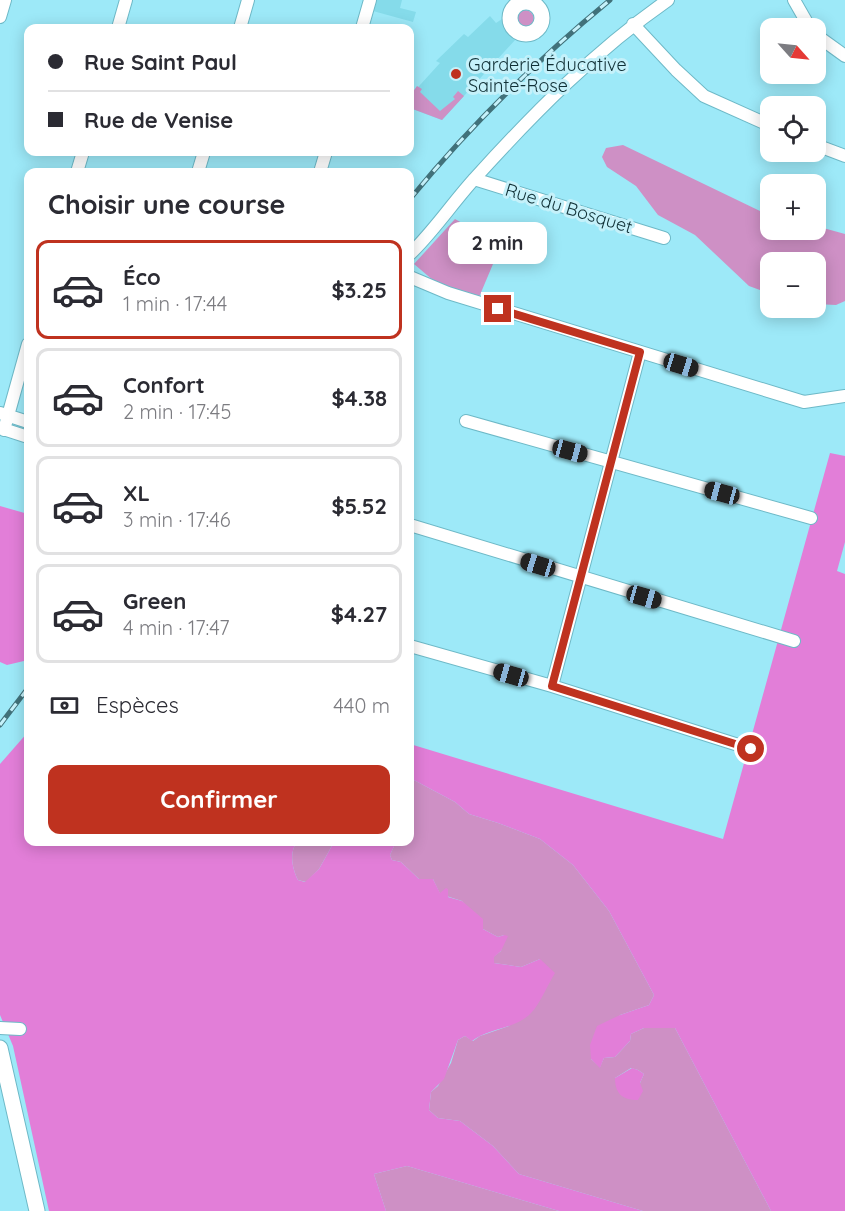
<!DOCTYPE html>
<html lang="fr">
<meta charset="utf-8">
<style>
:root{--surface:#fff;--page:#f2f2f3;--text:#2b2b33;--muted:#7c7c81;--line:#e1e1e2;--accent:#bf321f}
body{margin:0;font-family:Quicksand,sans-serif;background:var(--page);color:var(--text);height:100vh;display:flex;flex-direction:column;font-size:22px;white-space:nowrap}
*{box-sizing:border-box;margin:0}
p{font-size:20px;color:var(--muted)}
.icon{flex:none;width:33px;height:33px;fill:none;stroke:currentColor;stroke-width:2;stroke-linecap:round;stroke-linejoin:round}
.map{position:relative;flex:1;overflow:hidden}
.details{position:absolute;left:24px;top:168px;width:390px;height:678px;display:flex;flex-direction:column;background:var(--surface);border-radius:12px;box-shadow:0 3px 15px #0003}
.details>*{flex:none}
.banner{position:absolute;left:24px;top:24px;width:390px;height:132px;border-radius:12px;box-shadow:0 3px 15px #0003;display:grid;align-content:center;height:132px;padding:0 24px;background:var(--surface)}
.needle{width:39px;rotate:117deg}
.buttons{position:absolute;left:760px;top:18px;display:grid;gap:12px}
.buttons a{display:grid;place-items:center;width:66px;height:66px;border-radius:12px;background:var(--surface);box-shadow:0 3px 15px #0003;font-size:30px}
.end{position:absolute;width:27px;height:27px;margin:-14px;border:8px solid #bf321f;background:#fff;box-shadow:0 0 0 3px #fff}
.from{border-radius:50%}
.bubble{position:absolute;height:42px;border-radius:12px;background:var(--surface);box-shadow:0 3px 15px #0003;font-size:20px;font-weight:800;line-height:42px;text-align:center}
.car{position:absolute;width:18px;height:36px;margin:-18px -9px;border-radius:8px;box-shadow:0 0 4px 2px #0007;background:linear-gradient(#222 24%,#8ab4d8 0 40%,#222 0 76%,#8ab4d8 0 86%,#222 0)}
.banner b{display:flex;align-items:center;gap:21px;height:57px;font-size:22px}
.banner b+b{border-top:2px solid var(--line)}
.banner i{width:15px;height:15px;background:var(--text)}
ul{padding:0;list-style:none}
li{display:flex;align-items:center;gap:18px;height:99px;margin:0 12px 9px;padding:0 12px;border:3px solid var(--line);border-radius:12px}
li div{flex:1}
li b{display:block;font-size:22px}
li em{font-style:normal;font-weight:800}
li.on{border-color:var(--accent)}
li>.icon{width:54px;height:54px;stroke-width:1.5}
h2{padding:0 24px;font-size:27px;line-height:72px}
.pay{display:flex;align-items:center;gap:15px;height:66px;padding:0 24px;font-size:22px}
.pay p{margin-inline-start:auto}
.cta{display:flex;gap:12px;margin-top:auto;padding:12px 24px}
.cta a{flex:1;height:69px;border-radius:12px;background:var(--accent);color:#fff;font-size:24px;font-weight:800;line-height:69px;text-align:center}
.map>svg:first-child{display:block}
.built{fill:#85dbea}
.green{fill:#ce90c5;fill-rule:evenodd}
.forest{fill:#e27ed8}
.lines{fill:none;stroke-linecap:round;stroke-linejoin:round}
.minor-casing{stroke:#6eb9c7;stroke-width:14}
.tertiary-casing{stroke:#6eb9c7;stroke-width:17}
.minor{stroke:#fff;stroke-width:12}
.tertiary{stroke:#fff;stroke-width:15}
.rail-casing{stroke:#41717a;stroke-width:5}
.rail{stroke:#c5f1fa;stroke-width:3;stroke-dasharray:9;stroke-linecap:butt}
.route{stroke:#bf321f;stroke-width:8}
.poi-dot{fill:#bf321f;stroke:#c5f1fa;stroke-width:2}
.labels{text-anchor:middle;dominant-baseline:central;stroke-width:6;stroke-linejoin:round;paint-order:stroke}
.poi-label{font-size:18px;fill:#103036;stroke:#c5f1fa;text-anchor:start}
.street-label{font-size:18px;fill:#103036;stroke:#c5f1fa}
</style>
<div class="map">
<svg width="845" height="1211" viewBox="0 0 845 1211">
<rect width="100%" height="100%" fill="#9de9f8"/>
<path class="built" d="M377,0H402L400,8L416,12L413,22L373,11Z
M490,16L496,23L502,19L506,30L516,39L442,120L410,108V96L440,63L436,61L464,34L468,37Z"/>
<path class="green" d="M516 19a9 9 0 1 1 18 0a9 9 0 1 1-18 0Z
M417,86L422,89L420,92L440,111L455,99L453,97L458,91L464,96L442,120L410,108V96Z
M623,145L760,211L771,214V230H816V226L845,234V301L836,305L816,304V262H771V294L749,286L695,235L658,215L636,186L607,167L602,157L606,148Z
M455,219L501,245L477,302L448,293L414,264Z
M410,778L455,802L469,814L498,823L540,839L573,865L609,911L654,995L649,1005L620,1015L591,1059L600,1067L604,1058L615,1057L630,1041L631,1034L644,1028H675L771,1211H643L519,1174L493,1146L460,1121L438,1118L429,1110L431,1092L438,1086L451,1063L458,1040L465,1036L473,1041L480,1036L509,1026L540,959L521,967L494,963L493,957L501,951L504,935L498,937L483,929L462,901L440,894L433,879H419L401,862L392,860L390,855L396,842H410ZM631,1068L638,1070L644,1074L640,1083L615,1078Z
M297,842H334L319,869L306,882L298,880C292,868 289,852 297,842Z
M407,1166L559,1211H386L374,1174Z"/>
<path class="forest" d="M830,453L845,456V542L837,571L845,574V1211H771L675,1028H644L631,1034L630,1041L615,1057L604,1058L600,1068L591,1059L590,1045L597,1026L620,1015L649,1005L654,995L609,911L573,865L540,839L498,823L469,814L455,802L410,778V744L723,839Z
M0,506L28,514V660L7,665L0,662Z
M28,732V842H297C289,852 292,868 298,880L305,882L319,869L334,842H396L390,855L392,860L401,862L419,879H433L440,893L446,888L448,889V897L462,901L483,919V929L498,937L504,935L508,936L501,951L494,957V963L521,967L540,959L555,973C548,984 540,1004 531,1013C516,1029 489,1028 472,1041L465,1036L458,1040L444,1079L431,1092L429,1110L438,1118L460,1121L493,1146L519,1174L643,1211H559L407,1166L374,1174L386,1211H49L13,1046L0,1015V764Z
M632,1068L638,1070L644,1074L640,1083L643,1091L638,1100C622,1100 615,1093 615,1078Z"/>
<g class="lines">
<g class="minor-casing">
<path id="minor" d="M794,0L810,28
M0,17L5,0
M633,24L676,70L704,96L771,126
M118,28L126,0
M240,28L248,0
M362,28L370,0
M816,35L845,56
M816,145L845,156
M77,172L83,152
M198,172L204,152
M320,172L326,152
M474,179L664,238
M410,254C434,231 453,202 476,177C534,113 596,50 668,0
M410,277L448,293L804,402L845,396
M0,413L28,422
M466,421L811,518
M0,428L28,437
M4,430L28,344
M410,525L794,641
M410,646L552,686L751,749
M552,686L640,352
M0,1028L20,1029"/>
</g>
<g class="tertiary-casing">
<path id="tertiary" d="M510 18a16 16 0 1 1 32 0a16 16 0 1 1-32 0Z
M0,1048L37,1211"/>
</g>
<use href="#minor" class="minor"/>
<use href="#tertiary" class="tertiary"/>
<g class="rail-casing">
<path id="rail" d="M410,199C470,126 537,60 610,0
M0,725L28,688"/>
</g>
<use href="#rail" class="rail"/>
</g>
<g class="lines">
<path class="route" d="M498,309L640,352L552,686L751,749"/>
</g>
<circle class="poi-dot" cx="456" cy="74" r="6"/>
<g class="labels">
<g class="poi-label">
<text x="468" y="64">Garderie Éducative<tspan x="468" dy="21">Sainte-Rose</tspan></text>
</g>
<g class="street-label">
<text transform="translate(569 208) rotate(17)">Rue du Bosquet</text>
</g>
</g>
</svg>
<div class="buttons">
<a><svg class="needle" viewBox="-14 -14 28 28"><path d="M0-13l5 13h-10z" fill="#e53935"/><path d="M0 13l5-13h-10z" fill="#7c7c81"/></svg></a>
<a><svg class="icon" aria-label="locate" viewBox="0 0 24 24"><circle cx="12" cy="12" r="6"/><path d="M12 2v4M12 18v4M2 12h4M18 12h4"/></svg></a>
<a>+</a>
<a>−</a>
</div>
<i class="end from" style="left:751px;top:749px"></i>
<i class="end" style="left:498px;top:309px"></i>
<div class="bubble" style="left:448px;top:222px;width:99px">2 min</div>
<i class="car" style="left:681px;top:365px;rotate:107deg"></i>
<i class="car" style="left:570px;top:451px;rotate:105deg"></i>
<i class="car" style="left:722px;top:493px;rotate:285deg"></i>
<i class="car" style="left:538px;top:565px;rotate:287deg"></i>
<i class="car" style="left:644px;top:597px;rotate:106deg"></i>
<i class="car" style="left:511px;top:675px;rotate:286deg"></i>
<div class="banner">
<b><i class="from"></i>Rue Saint Paul</b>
<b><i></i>Rue de Venise</b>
</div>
<section class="details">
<h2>Choisir une course</h2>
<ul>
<li class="on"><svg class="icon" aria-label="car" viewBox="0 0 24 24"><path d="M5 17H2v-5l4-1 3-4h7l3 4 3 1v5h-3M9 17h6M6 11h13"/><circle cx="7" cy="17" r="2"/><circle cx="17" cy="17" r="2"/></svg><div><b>Éco</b><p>1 min · 17:44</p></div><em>$3.25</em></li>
<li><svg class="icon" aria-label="car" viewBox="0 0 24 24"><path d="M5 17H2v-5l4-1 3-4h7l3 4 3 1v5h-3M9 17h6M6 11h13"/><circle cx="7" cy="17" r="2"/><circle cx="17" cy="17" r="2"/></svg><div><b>Confort</b><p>2 min · 17:45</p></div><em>$4.38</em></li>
<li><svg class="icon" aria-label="car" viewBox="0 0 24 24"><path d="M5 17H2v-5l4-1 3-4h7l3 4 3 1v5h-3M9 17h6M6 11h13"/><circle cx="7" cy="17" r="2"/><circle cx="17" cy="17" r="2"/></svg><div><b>XL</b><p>3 min · 17:46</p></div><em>$5.52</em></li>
<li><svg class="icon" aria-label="car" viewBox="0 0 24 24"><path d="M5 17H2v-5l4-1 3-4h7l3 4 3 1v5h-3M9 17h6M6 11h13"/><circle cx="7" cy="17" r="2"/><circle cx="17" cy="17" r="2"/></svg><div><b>Green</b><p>4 min · 17:47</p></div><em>$4.27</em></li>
</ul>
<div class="pay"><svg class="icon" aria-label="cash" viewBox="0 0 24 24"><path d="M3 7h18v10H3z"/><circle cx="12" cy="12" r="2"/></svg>Espèces<p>440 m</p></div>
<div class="cta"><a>Confirmer</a></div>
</section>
</div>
